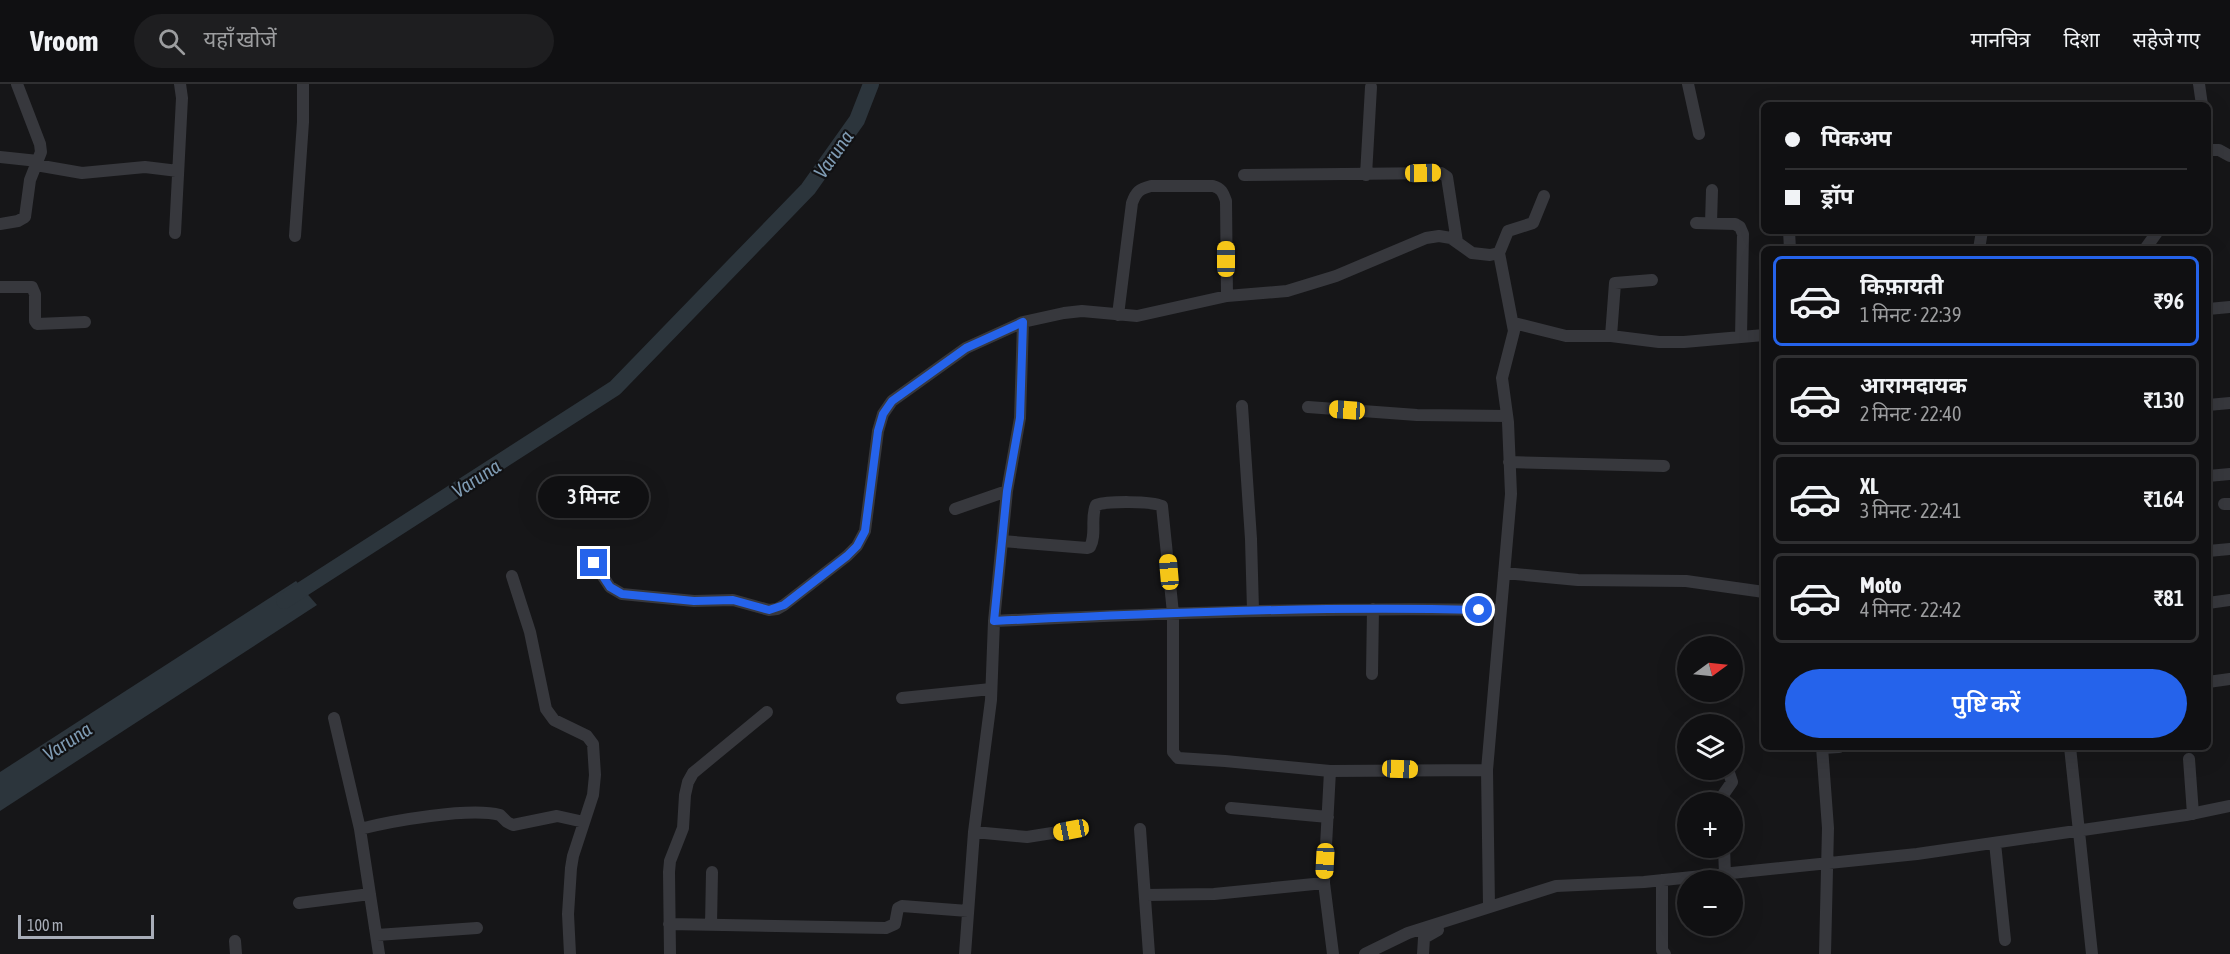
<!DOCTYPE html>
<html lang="hi">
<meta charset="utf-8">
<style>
:root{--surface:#101012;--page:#1e1e20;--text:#f1f3f6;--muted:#9c9d9f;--line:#303032;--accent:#2563eb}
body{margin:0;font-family:"Asap Condensed","Noto Sans Devanagari",sans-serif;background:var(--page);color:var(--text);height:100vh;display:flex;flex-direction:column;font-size:22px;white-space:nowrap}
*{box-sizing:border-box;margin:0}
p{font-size:20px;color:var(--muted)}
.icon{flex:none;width:33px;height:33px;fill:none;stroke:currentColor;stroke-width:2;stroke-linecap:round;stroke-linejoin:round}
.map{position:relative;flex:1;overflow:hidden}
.panel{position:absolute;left:1761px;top:162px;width:450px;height:504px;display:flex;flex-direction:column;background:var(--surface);border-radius:9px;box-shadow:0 6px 24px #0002,0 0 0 2px var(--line)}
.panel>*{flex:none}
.hud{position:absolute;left:1761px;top:18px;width:450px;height:132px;border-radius:9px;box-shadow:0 6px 24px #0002,0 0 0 2px var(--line);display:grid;align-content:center;height:132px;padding:0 24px;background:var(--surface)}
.needle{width:39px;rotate:75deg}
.buttons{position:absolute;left:1677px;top:552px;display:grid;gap:12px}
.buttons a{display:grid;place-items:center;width:66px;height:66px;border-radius:50%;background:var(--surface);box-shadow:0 6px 24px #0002,0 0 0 2px var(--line);font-size:30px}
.scale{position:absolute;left:18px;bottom:15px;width:136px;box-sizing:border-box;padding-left:6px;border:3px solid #a8adb8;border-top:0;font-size:16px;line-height:21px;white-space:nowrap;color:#a8adb8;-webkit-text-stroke:4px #111113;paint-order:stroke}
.end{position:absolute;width:27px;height:27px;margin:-14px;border:8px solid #2563eb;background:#fff;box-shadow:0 0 0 3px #fff}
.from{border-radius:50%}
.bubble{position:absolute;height:42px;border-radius:21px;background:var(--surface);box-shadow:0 6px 24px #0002,0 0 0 2px var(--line);font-size:20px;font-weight:600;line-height:42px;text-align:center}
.car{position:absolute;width:18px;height:36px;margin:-18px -9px;border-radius:8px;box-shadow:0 0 4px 2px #0007;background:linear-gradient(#f5c518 24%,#345 0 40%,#f5c518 0 76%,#345 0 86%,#f5c518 0)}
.hud b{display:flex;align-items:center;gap:21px;height:57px;font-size:22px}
.hud b+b{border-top:2px solid var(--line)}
.hud i{width:15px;height:15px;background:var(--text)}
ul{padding:10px 0 0;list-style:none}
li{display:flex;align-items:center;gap:18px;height:90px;margin:0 12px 9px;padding:0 12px;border:3px solid var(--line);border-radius:9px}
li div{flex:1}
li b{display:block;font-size:22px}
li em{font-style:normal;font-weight:600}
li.current{border-color:var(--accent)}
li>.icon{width:54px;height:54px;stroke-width:1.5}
.button{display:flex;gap:12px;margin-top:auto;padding:12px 24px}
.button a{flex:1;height:69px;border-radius:36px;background:var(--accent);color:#fff;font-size:24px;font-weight:600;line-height:69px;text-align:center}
header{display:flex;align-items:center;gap:36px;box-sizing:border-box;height:84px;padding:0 30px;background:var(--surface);border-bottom:2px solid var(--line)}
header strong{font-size:28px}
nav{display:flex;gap:33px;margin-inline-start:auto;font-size:21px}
.search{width:420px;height:54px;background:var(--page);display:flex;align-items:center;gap:15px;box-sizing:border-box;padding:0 21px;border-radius:33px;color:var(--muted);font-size:22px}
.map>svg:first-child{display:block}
.water{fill:#2c353c}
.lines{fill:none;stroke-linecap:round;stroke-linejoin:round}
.river{stroke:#2c353c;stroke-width:16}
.minor{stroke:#37383d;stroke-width:12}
.route{stroke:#2563eb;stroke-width:8}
.labels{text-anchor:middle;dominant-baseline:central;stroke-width:4.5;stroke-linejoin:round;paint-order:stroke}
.water-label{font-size:20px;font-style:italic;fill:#7f9bb3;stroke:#111113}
</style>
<header>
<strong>Vroom</strong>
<div class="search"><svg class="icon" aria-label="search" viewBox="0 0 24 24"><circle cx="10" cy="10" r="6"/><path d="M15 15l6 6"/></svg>यहाँ खोजें</div>
<nav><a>मानचित्र</a><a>दिशा</a><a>सहेजे गए</a></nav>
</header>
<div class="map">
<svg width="2230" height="870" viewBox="0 0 2230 870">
<rect width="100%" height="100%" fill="#161618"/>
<path class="water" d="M296,497L317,521L0,727V688Z"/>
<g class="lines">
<path class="river" d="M284,517L615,304L808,105L857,36L871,0"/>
<path class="minor" d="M1688,0L1699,50
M2199,0L2202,21
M2208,66H2219L2230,72
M0,73L38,77
M36,81L82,89L145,83L178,87
M1244,91L1441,89L1447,93L1457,158
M1366,91L1371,3
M1696,139L1735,140L1740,143L1743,150L1741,253
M1711,139L1712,106
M0,140L18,137L25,133L30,96L41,68L40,60L17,0
M1789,147L1790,165
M175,149L182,14L180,0
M295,152L303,38V0
M1979,165L1982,147
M2145,165L2158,147
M0,203H32L35,210V237L37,240L85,238
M2208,225L2230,223
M1118,231L1132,119C1136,108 1139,105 1151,102H1213C1221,104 1223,108 1226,117L1227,212
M1514,239L1566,252H1611L1659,258H1684L1764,251
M1611,252L1615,199L1652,196
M2208,321L2230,319
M1242,322L1251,455L1253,526
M1308,323L1417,331L1507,332
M1509,378L1664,382
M2208,392L2230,390
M2224,420H2230
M955,425L1007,407
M1002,457L1087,464L1090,463C1097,450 1090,434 1096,421C1108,417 1151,417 1162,422L1173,529V668L1178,674L1225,677L1330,687L1487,686
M2208,467L2230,465
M594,479L610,503L622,510L694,517L733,516L769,526L777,525L784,521L847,472L857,462L865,447L878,347L883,330L892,317L966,264L1023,238L1064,229L1082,227L1137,232L1227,212L1287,207L1336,192L1426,154L1439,152L1451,154L1472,169L1490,171L1499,169L1508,147L1533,139L1544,112
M1504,489L1578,496L1686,497L1764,508
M512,492L530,548L546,625L554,636L587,652L593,660L595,691L593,711L573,772L571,784L568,830L570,870
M2208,519L2230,516
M994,537C1162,529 1330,523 1499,526
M1372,590L1373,525
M2208,598L2230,595
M902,614L991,605
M334,634L360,745L379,870
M1822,663L1828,744L1825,870
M2070,663L2092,870
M1822,664L1839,663
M2189,675L2193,730
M1330,687L1324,799L1333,870
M1721,718L1723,711L1732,698L1728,686
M1231,724L1328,733
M360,745C391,737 470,723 500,731L507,738L513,741L557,732L584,738
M1140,745L1149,870
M974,748L1027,753L1071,746
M1995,759L2005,856
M1724,764L1725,790
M1662,796V866L1665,870
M1146,811L1214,810L1324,799
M299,819L370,810
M1489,822L1487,686L1511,410L1508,338L1502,294L1514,247L1499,169
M669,840L886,844L895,840L898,824L902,822L968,827
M711,841L712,788
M377,851L477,844
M235,857L236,870
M670,870L669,788L670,777L683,744L685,711L688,698L693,689L767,628
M965,870L974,748L991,616L994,537L1007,407L1020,334L1023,238
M1365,870L1408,849L1556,802L1644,798L1917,770L2186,731L2230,722
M1423,870L1424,854L1438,846"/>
</g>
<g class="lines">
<path class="route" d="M594,479L610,503L622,510L694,517L733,516L769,526L784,521L847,472L857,462L865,447L878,347L883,330L892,317L966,264L1023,238L1020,334L1007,407L994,537C1155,529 1317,522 1479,526"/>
</g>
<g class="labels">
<g class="water-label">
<text transform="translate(833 70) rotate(-55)">Varuna</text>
<text transform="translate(476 394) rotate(-33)">Varuna</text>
<text transform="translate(67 657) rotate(-33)">Varuna</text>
</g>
</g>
</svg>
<div class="buttons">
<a><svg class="needle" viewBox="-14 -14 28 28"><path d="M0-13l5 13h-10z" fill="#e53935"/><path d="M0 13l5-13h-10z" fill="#9c9d9f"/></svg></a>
<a><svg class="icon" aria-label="layers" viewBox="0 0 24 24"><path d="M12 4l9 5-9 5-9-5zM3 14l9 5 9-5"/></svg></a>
<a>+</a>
<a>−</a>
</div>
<div class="scale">100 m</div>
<i class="end from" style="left:1479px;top:526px"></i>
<i class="end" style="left:594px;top:479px"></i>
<div class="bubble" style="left:538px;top:392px;width:111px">3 मिनट</div>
<i class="car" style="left:1423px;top:89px;rotate:89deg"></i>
<i class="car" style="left:1226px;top:175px;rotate:0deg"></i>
<i class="car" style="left:1347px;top:326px;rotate:274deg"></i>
<i class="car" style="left:1169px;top:488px;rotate:355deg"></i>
<i class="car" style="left:1400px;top:685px;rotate:92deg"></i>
<i class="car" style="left:1071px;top:746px;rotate:259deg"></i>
<i class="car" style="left:1325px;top:777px;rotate:183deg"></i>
<div class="hud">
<b><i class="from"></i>पिकअप</b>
<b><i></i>ड्रॉप</b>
</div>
<section class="panel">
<ul>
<li class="current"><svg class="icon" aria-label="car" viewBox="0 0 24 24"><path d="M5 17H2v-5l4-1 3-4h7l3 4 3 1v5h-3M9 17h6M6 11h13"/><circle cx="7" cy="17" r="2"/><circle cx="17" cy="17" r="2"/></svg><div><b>किफ़ायती</b><p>1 मिनट · 22:39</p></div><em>₹96</em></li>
<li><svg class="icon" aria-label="car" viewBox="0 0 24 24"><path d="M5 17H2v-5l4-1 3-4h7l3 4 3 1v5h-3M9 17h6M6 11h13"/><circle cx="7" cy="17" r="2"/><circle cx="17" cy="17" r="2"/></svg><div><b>आरामदायक</b><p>2 मिनट · 22:40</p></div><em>₹130</em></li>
<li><svg class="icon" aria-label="car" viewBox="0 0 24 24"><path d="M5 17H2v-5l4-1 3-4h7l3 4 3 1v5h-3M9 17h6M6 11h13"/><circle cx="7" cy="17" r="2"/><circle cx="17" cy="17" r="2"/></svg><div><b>XL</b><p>3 मिनट · 22:41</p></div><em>₹164</em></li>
<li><svg class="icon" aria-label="car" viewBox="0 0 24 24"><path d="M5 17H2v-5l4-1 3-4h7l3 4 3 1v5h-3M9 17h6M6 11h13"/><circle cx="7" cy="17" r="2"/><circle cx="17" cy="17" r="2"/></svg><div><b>Moto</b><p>4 मिनट · 22:42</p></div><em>₹81</em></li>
</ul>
<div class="button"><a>पुष्टि करें</a></div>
</section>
</div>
